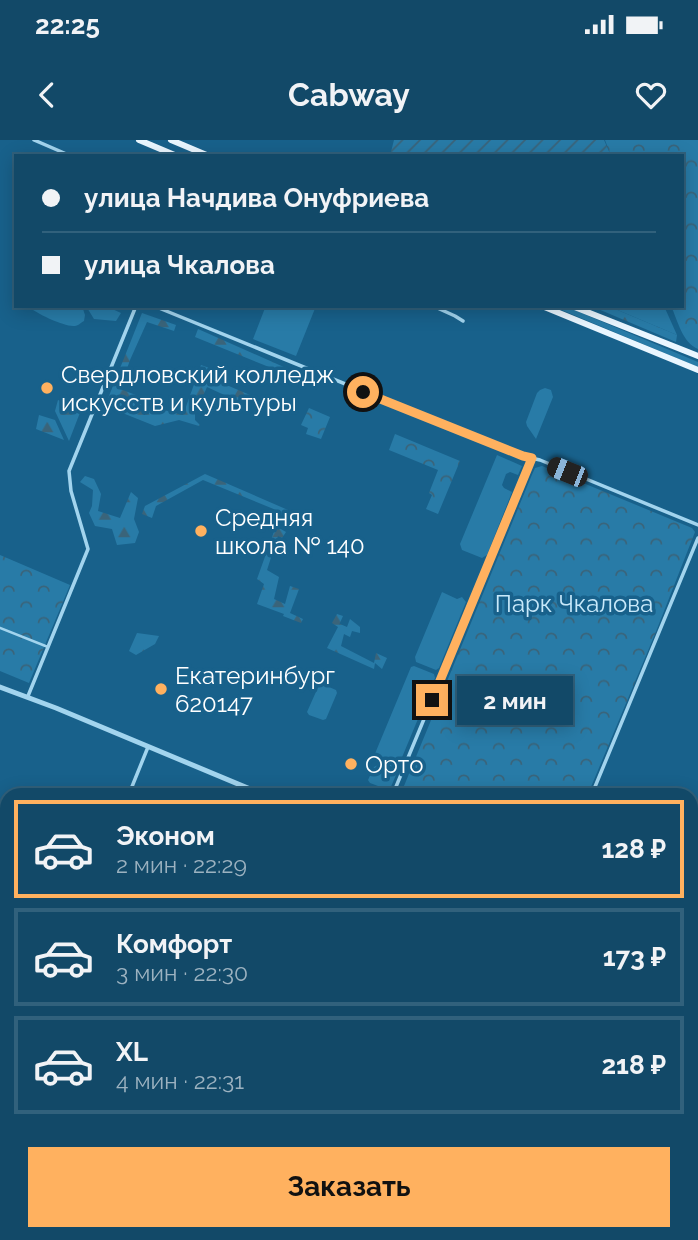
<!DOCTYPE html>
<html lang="ru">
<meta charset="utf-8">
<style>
:root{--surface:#124968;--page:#1f5371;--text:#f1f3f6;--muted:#9cb2c0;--line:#31617c;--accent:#ffb15f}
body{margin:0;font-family:Raleway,sans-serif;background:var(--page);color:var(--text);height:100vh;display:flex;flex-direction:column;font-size:26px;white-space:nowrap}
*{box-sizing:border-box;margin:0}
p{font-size:23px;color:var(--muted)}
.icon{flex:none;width:38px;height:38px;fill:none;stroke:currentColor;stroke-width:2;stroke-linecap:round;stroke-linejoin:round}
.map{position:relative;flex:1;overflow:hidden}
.side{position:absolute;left:0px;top:648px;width:698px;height:453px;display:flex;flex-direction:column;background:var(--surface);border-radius:21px 21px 0 0;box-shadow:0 4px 18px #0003,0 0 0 2px var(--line)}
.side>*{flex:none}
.hud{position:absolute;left:14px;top:14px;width:670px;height:154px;border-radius:0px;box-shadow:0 4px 18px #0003,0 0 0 2px var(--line);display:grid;align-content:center;height:154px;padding:0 28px;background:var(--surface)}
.end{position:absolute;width:32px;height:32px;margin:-16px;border:9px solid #ffb15f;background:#111;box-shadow:0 0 0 4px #111}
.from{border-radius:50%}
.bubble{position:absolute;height:49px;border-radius:0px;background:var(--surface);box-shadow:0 4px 18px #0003,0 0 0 2px var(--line);font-size:23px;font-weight:700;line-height:49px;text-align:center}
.car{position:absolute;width:21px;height:42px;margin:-21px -10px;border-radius:9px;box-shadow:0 0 5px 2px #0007;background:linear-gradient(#222 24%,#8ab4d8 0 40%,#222 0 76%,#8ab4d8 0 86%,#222 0)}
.hud b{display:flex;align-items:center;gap:24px;height:66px;font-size:26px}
.hud b+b{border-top:2px solid var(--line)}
.hud i{width:18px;height:18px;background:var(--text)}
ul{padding:12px 0 0;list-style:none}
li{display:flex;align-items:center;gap:21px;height:98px;margin:0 14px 10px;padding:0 14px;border:4px solid var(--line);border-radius:0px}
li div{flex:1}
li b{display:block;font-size:26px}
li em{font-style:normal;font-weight:700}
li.current{border-color:var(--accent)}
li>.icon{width:63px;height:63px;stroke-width:1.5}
.action{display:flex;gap:14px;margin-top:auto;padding:14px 28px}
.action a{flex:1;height:80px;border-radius:0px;background:var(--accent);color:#111;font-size:28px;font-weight:700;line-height:80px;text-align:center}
.status{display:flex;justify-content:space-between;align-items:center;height:49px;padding:0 35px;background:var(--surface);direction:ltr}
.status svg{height:19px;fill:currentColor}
header{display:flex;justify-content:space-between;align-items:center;height:91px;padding:0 28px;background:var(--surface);font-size:32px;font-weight:700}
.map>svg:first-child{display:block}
.grass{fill:#287ba7}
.forest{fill:url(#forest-firs)}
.park{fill:url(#park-crowns)}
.garden{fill:url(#garden-furrows)}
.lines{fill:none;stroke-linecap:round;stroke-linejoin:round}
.pedestrian{stroke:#a2d4ee;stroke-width:2.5}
.minor{stroke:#a2d4ee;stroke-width:3.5}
.tertiary{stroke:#a2d4ee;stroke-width:5}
.primary{stroke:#e9f6ff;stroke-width:6}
.route{stroke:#ffb15f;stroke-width:9}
.poi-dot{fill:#ffb15f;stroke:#18618b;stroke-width:2.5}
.labels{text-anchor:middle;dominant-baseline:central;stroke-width:7;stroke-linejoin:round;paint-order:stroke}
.poi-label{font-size:24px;fill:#fff;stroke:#18618b;text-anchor:start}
.park-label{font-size:24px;fill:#c8e9fa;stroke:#18618b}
</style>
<div class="status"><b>22:25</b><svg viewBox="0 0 49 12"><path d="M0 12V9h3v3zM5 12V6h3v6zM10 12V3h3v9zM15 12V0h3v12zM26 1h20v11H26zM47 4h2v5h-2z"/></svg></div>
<header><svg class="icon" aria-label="back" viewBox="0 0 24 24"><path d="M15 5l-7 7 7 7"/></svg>Cabway<svg class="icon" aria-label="heart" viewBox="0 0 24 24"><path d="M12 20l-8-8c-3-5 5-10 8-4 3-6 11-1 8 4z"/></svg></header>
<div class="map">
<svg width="698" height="1100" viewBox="0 0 698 1100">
<defs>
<pattern id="forest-firs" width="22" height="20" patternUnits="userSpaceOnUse" patternTransform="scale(1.75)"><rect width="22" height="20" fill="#287ba7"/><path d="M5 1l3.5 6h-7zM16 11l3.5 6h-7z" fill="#3a647a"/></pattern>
<pattern id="park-crowns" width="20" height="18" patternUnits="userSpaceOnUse" patternTransform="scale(1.75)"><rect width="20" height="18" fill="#287ba7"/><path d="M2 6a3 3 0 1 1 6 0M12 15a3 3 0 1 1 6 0" fill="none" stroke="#3a647a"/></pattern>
<pattern id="garden-furrows" width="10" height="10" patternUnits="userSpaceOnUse" patternTransform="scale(1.75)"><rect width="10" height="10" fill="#287ba7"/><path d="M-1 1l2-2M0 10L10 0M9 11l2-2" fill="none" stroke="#3a647a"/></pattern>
</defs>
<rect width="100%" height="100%" fill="#18618b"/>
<path class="grass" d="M28,166H82L85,175L84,181C79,184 78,186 73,186C63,186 35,173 28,166Z
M263,166H316L296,216L253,199L265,168Z
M552,166H565L698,222V227Z
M608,166H664L677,195Z
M545,248L551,250L553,257L536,299L527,286L526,282L537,253L540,250Z
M497,315L522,326L518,335L510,332L506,334L502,345L504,348L512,352L487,415L482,418L462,410L460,404Z
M442,452L457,459L462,457L466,462L439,528L436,530L416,522L415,517Z
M414,526L434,534L435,538L398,627L395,628L376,620L374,616L411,527Z
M322,544L336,550L337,553L326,579L323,580L309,575L307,572L319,545Z
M378,625L392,631L396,635L390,649H386L370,643L368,640L374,627Z"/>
<path class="forest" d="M86,166H111L110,168L121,173L116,181L94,179Z
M591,166H608L677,195L676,202Z
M142,173L176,185L174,191L147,182L130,220L120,249L141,257L137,262L143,266L142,274L145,275L148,266L183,275L201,225L212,229L210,238L250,255L246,265L207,247L195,274V280L200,285L199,286L179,280L155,286L105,266Z
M198,189L286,228L283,236L277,238L279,231L195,197Z
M58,260L81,270L69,301L55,271Z
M39,275L55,280L64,300L36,289Z
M205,334L288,370L279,388L286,392L282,398L278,396L267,430L279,437L274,459L285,464L290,446L299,449L290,473L303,479L301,483L283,476L284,474L257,464L264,444L257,439L281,372L203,340L156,366L152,378L142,374L145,366Z
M85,336L94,339L101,354L98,371L120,378L131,352L138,358L134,379L139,392L135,403L117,405L112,389L95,386L89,373L92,366L93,350L80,342Z
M337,474L343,476L339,485L340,484L347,487L350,479L360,487V493L352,491L350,497L344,494L341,506L374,523L376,513L387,518L382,529L375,523L374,529L327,508L338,487L332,483Z
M137,493L159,496L155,504L136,515L129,511Z
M698,954V1033L691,1030V971Z
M691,1049L698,1052V1100H638L641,1094H691Z"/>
<path class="park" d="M605,0H698V209C682,202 678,181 671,166H682V16H611Z
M309,268L330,277L321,299L306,294L308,288L301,285Z
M395,294L460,321L438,374L426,369L432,355L429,353L438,330L389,310Z
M542,326L692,388L695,392L655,494L588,654H404V646L531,337L535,328Z
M0,415L70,445L29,543L0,531Z"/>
<path class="garden" d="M394,0H604L611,16H390Z"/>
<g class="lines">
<path class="pedestrian" d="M0,488L48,507"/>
<path class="minor" d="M34,0L71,16
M154,166L522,316L540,320L698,385
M433,166L455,176L463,181
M28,556L88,409L71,351L69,331L136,166
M129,654L148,607
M393,654L532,318
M592,654L698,398
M691,1039L698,1041
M191,1094L207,1100
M397,1094L412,1100
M610,1094L612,1100
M36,1100L38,1094
M124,1100L127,1094
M210,1100L212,1094
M301,1100L303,1094
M390,1100L392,1094
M500,1100L503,1094"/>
<path class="tertiary" d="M0,547L56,568L262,654
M691,832L698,835
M0,983L7,986
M0,1016L7,1018"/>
<path class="primary" d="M139,0L177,16
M171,0L209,16
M542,166L698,230
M572,166L698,216"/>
</g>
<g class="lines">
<path class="route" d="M363,252L523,316L532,318L432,560"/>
</g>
<g class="poi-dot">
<circle cx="47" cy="248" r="7"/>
<circle cx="201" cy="391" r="7"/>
<circle cx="161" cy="549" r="7"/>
<circle cx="351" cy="624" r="7"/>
</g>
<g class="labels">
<g class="poi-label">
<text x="61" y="234">Свердловский колледж<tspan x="61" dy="28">искусств и культуры</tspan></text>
<text x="215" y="377">Средняя<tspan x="215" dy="28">школа № 140</tspan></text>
<text x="175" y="535">Екатеринбург<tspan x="175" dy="28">620147</tspan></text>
<text x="365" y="624">Орто</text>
</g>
<g class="park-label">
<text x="574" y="463">Парк Чкалова</text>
</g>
</g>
</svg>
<i class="end from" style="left:363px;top:252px"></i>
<i class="end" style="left:432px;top:560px"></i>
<div class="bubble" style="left:457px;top:536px;width:116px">2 мин</div>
<i class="car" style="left:567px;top:332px;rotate:292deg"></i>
<div class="hud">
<b><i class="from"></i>улица Начдива Онуфриева</b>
<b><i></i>улица Чкалова</b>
</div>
<section class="side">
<ul>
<li class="current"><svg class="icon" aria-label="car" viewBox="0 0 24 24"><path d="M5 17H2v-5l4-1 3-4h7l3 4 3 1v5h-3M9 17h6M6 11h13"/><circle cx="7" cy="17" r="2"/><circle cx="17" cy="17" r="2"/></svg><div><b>Эконом</b><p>2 мин · 22:29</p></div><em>128 ₽</em></li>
<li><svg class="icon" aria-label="car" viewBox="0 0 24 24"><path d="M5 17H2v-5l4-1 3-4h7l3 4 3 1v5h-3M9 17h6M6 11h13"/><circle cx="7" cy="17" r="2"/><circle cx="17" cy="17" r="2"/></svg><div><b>Комфорт</b><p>3 мин · 22:30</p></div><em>173 ₽</em></li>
<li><svg class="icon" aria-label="car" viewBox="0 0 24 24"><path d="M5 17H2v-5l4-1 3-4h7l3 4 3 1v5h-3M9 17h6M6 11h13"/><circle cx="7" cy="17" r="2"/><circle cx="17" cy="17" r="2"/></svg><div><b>XL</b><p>4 мин · 22:31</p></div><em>218 ₽</em></li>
</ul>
<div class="action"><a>Заказать</a></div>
</section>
</div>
